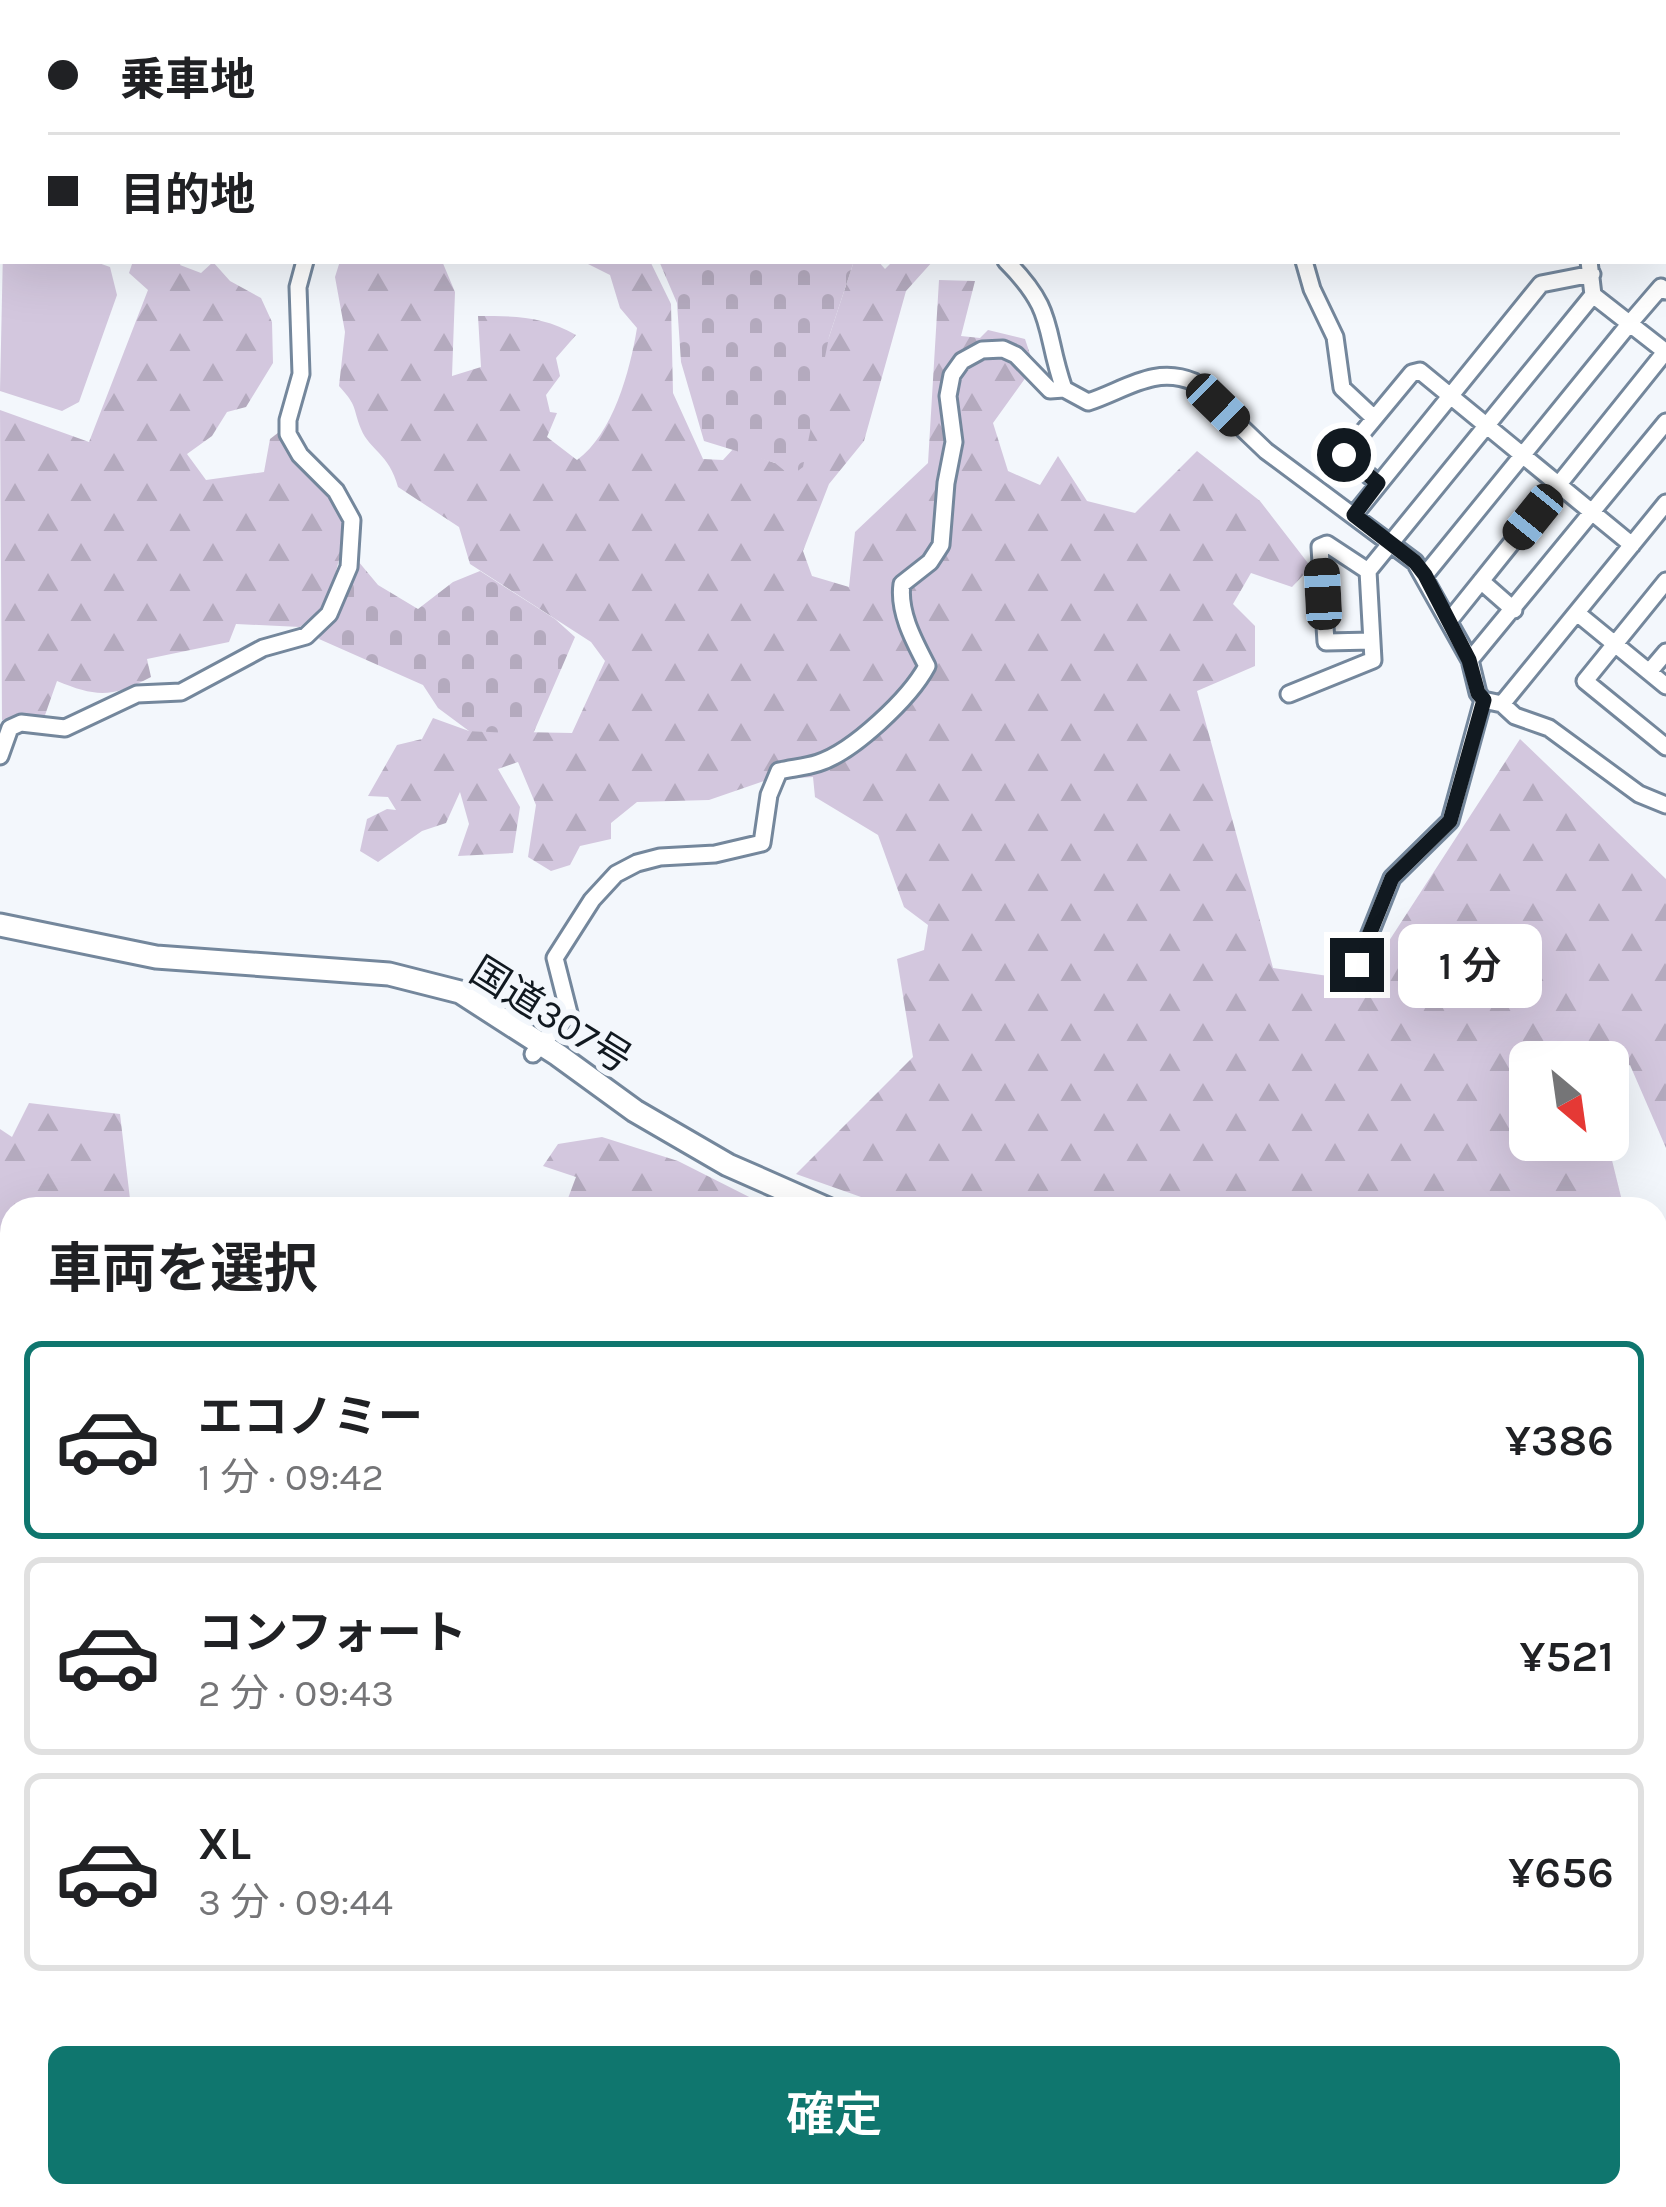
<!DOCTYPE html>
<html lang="ja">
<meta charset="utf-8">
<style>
:root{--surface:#fff;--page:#f6f6f6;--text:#202124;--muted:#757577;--line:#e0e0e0;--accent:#0f766e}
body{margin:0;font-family:Karla,"Noto Sans JP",sans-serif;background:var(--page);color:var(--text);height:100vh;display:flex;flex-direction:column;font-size:45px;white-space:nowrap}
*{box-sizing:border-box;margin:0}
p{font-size:39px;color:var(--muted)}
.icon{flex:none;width:66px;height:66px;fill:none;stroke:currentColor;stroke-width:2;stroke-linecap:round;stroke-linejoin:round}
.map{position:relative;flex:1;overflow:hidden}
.drawer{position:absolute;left:0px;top:1197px;width:1668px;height:1011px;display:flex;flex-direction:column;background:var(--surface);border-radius:36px 36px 0 0;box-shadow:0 12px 48px #0002}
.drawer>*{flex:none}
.hud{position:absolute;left:0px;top:0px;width:1668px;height:264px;box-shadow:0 12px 48px #0002;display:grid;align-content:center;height:264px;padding:0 48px;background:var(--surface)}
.needle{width:78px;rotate:151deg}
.controls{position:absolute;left:1509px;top:1041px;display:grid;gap:24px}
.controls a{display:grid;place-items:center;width:120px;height:120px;border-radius:18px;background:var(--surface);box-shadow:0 12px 48px #0002;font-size:60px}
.end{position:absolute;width:54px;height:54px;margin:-27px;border:15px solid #111920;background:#fff;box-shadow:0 0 0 6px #fff}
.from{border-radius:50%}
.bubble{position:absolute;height:84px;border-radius:18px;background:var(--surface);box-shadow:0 12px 48px #0002;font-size:39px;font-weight:600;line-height:84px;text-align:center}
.car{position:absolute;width:36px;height:72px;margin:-36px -18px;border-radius:15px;box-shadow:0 0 9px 3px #0007;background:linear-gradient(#222 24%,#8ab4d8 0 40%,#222 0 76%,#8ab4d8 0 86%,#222 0)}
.hud b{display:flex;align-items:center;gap:42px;height:114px;font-size:45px}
.hud b+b{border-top:3px solid var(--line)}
.hud i{width:30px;height:30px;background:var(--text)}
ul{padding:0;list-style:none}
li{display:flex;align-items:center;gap:36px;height:198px;margin:0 24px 18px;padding:0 24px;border:6px solid var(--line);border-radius:18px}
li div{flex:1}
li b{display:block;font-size:45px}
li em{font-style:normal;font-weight:600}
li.current{border-color:var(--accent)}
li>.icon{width:108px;height:108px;stroke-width:1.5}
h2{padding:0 48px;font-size:54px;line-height:144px}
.cta{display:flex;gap:24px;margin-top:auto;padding:24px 48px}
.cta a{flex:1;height:138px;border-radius:18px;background:var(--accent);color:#fff;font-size:48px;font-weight:600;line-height:138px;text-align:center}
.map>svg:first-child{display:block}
.grass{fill:url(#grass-dots)}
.forest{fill:url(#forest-firs)}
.cemetery{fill:url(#cemetery-stones)}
.garden{fill:#d3c7de}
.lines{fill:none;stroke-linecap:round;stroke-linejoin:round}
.minor-casing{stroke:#74879c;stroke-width:21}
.major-casing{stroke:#74879c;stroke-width:24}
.highway-casing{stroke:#74879c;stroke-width:27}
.minor{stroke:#fff;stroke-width:15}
.major{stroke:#fff;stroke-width:18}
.highway{stroke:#fff;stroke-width:21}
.route{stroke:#111920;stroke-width:15}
.labels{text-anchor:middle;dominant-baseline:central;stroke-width:12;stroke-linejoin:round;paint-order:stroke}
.street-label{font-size:39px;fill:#111920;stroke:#f3f7fc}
</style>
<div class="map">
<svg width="1666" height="2207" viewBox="0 0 1666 2207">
<defs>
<pattern id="grass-dots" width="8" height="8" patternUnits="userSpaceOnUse" patternTransform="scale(3)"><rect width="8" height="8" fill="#d3c7de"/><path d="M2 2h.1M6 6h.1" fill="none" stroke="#b4aabe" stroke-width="1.8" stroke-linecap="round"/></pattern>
<pattern id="forest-firs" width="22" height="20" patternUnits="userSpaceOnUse" patternTransform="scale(3)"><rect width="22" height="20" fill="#d3c7de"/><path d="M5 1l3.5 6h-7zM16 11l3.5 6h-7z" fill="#b4aabe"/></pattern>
<pattern id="cemetery-stones" width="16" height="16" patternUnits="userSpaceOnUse" patternTransform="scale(3)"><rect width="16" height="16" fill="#d3c7de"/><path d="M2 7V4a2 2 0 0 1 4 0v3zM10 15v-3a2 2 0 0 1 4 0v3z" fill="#b4aabe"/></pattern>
</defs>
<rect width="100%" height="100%" fill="#f3f7fc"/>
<path class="grass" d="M1666,1823V2207H1657L1644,2196H1656V1830Z
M1180,2196H1514L1509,2207H1179Z"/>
<path class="forest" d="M133,261H182L180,265L201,273L213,262L230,281L261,298L272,322L273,363L246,407L227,412L212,436L187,454L206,480L264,472L270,439L283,429L317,460L347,497L344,540L328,603L300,627L236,624L229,642L147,659L151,677C112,698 96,697 57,681L44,718L2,720L0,410L89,442L148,290L129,273Z
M340,261H442L455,292L452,376L481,367L478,316C513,316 544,316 576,335L556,358L560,376L546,395L550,412L557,413L547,437L577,460C613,434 630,371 637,328L620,308L610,275L582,261H650L671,304L673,393L703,459L723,460L734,448L775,463L829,337L854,261H878L885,269L893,261H933L906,291L864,441L829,484L803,551L812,576L849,587L855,532L928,463L939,280L975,281L961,336L980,338L988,330L1025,339L1034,366L993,423L1008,471L1040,485L1058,456L1087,501L1135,513L1197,451L1260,501L1311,567L1292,587L1251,573L1233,604L1255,626V666L1197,691L1273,968L1363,981L1520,739L1666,879V1148L1630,1065L1608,1074V1062H1530V1140H1607L1624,1209H895L796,1174L913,1057L897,959L924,950L928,925L904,907L878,835L815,797L813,777L767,780L709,800L637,802L611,823V839L580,846L570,865L551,871L528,857L536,805L518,762L498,769L520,807L513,853L458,856L469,824L460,792L446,823L422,831L378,862L360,851L367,819L387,809L396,810L388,797L368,796L397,745L422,739L433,718L469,731L572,733L605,661L591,642L470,564L459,527L398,487C389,453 370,451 361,429C352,406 358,407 339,386L345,332L335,277Z
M29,1103L120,1114L130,1199L121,1209H12V2196H1180L1179,2207H0V1129L12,1137Z
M602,1137L678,1161L773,1209H564L576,1177L543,1166L558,1144Z
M1514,2196H1644L1657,2207H1509Z"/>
<path class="cemetery" d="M659,261H854L829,337L803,467L791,476L775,463L704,441L681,362L677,303Z
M353,555L378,585L418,609L453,582L480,571L555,619L575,637L533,734L469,731L438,708L423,685L319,639Z
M1656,1444L1666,1446V1796L1656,1805Z"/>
<path class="garden" d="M3,250V261H93L110,267L117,295L79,402L62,411L0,391Z"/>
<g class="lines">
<g class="minor-casing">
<path id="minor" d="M1254,0L1257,3
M1418,0L1419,3
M163,3L164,0
M484,3L487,0
M1113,3L1114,0
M1172,3L1174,0
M0,171H3
M1006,261C1057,312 1043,329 1064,389
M1304,261L1312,289L1335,337L1342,388L1374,418
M1593,295L1666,352
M1378,483L1344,455L1412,373L1420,371L1632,545
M1354,515L1541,284L1592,274
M1368,571L1327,544L1320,547L1326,642L1372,641
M1425,575L1630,323L1661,287L1666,291
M1481,581L1514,610
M1666,581L1585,681L1666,747
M1577,613L1666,686
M1449,621L1665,352
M1470,660L1666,422
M1649,672L1666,652
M1289,694L1373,660L1368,571L1593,295L1589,261
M1502,704L1666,503
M0,756L10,728L21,723L65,728L137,694L181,692L263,648L306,636L329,614L349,567L352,520L336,491L300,455L288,434V420L301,374L298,287L305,261
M1357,966L1392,878L1450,821L1483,700
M533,1054L569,1013L555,958L592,900L616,874L637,863L660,857L715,854L762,843L769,795L779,771C792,768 806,767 818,763C853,752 910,698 927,666C914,641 898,612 902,584L930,562L941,545L946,483L954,442L948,396L952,375L962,361L982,350L1003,349L1016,355L1050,390L1064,389L1088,402C1125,390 1155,365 1194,382L1266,451L1415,562L1470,660L1478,693L1483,700L1502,704L1515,716L1549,728L1639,794L1666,805
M0,1565L12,1579
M0,1755L4,1776L0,1788
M1656,1822L1666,1814
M746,2207L755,2196"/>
</g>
<g class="major-casing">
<path id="major" d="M41,3L43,0
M0,60L3,56"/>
</g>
<g class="highway-casing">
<path id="highway" d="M0,925L156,957L389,974L460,992L558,1055L635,1111L728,1165L828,1209
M1656,1351L1666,1348"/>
</g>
<use href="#minor" class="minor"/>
<use href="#major" class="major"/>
<use href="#highway" class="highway"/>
</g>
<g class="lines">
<path class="route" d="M1344,455L1378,483L1354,515L1415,562L1425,575L1469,660L1478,693L1484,700L1450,821L1392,878L1357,965"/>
</g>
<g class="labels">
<g class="street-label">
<text transform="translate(551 1015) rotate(32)">国道307号</text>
</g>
</g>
</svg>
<div class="controls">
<a><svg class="needle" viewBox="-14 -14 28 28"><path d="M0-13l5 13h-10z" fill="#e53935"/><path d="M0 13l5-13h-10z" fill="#757577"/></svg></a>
</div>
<i class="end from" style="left:1344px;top:455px"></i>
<i class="end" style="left:1357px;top:965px"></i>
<div class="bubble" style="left:1398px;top:924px;width:144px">1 分</div>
<i class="car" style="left:1218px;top:405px;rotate:134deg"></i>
<i class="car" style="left:1533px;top:517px;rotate:219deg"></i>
<i class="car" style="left:1323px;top:594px;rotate:357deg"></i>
<div class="hud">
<b><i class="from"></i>乗車地</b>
<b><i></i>目的地</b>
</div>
<section class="drawer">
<h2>車両を選択</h2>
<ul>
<li class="current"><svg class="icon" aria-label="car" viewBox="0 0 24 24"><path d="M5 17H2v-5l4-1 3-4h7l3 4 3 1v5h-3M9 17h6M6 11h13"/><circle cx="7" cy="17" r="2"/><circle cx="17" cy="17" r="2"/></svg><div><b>エコノミー</b><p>1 分 · 09:42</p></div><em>¥386</em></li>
<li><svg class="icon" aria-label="car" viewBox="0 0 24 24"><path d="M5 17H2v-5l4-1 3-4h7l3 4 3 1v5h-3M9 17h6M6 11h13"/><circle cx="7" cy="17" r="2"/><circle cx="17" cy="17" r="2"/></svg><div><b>コンフォート</b><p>2 分 · 09:43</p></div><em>¥521</em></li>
<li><svg class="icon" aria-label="car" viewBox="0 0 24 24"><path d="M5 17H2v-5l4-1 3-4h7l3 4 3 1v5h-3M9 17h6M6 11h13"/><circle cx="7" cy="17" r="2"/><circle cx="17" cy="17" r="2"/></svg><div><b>XL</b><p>3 分 · 09:44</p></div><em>¥656</em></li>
</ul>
<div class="cta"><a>確定</a></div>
</section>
</div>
